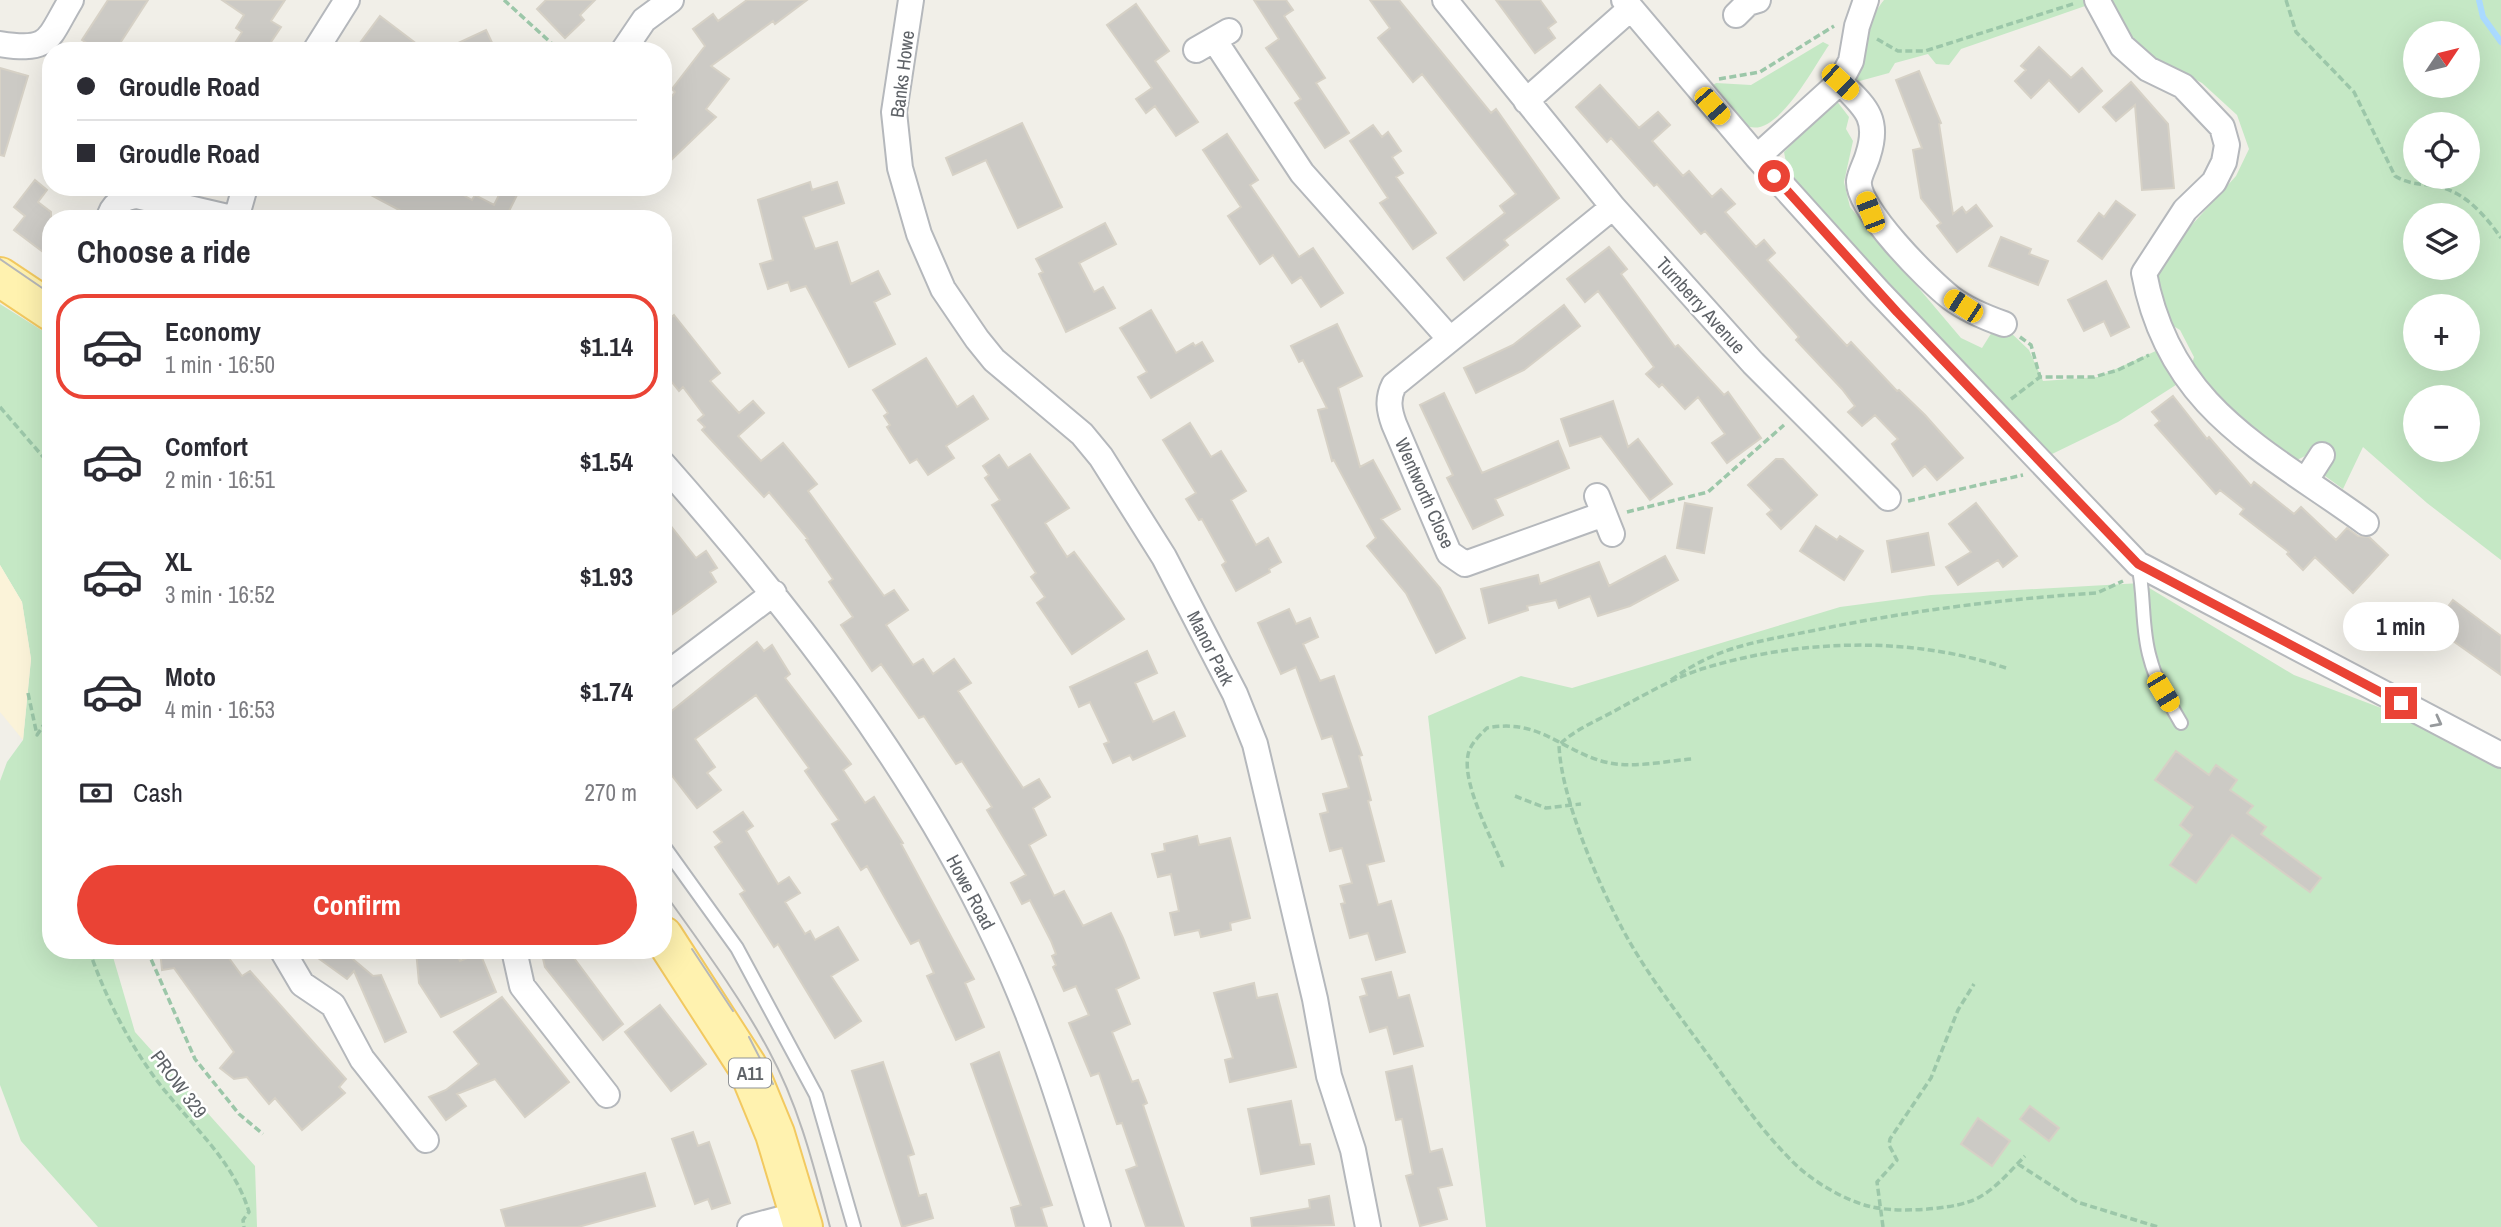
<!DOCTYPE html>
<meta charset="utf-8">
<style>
:root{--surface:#fff;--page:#f2f2f3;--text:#2b2b33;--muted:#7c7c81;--line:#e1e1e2;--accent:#ea4335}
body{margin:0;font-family:"Archivo Narrow",sans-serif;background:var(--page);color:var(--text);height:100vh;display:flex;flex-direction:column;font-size:26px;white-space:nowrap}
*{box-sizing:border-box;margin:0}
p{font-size:23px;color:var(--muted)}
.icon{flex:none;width:38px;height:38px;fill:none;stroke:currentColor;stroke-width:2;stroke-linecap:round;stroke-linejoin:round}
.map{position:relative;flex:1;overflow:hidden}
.side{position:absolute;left:42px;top:210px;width:630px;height:749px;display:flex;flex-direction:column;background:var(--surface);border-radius:28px;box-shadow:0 7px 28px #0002}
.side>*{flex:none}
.guide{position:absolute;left:42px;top:42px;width:630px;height:154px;border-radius:28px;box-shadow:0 7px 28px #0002;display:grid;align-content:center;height:154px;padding:0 35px;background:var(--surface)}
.needle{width:46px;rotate:55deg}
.tools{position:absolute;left:2403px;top:21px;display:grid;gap:14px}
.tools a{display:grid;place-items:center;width:77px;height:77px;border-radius:50%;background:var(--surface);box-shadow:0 7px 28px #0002;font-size:35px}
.end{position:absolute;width:32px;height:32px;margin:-16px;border:9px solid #ea4335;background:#fff;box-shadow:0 0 0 4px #fff}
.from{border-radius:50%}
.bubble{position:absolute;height:49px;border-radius:24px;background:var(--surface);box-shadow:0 7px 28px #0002;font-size:23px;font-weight:700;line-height:49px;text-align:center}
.car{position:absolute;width:21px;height:42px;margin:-21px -10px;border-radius:9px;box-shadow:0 0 5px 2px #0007;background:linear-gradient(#f5c518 24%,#345 0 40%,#f5c518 0 76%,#345 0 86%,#f5c518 0)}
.guide b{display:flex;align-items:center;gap:24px;height:66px;font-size:26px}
.guide b+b{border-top:2px solid var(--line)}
.guide i{width:18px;height:18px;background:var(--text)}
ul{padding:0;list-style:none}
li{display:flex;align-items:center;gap:21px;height:105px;margin:0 14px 10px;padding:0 21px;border:4px solid transparent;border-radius:28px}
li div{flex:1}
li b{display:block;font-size:26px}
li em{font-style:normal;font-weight:700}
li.current{border-color:var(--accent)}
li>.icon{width:63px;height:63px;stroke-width:1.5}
h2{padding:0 35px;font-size:32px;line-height:84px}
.pay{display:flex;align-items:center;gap:18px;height:77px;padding:0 35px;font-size:26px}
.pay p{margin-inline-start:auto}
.primary-button{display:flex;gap:14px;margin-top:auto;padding:14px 35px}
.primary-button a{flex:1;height:80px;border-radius:42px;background:var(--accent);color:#fff;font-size:28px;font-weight:700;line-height:80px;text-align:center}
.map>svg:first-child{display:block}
.green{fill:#c5e8c5;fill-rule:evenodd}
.sand{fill:#fbf3d9}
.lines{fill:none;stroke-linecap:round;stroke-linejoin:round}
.stream{stroke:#aadaff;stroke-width:6}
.building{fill:#cccac5;stroke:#d6d1c6;stroke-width:2}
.service-casing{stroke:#b5b8bc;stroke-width:16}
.minor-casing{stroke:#b5b8bc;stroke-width:28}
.primary-casing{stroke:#f2c960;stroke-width:42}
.path{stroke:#9cc7a9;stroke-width:3.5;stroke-dasharray:7 3.5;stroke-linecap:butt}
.service{stroke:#fff;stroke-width:12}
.minor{stroke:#fff;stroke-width:24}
.primary{stroke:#fff2af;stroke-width:38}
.tram{stroke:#b6b7b8;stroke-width:2}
.oneway{stroke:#979a9d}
.route{stroke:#ea4335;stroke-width:9}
.labels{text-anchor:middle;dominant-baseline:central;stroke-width:5;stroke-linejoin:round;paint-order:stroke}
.shield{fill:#fff;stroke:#8f9295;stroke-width:2}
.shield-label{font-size:18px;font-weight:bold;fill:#5f6368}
.street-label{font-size:19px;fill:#5f6368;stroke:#fff}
</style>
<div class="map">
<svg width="2501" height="1227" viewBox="0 0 2501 1227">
<rect width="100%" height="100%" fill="#f1efe8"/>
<path class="green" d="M1884,0H2084L2088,5L1961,49L1949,65L1936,64L1928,54L1895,63L1889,73L1856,82C1853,58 1869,18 1884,0Z
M2108,0H2501V560L2427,503L2363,447L2343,489L2325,476V470L2334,453L2320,443L2313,452L2297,460C2254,439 2220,402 2192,364L2194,357L2180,330L2170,324L2155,276L2161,259L2236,176L2249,149L2237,115L2202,83L2174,68L2153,62L2135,46ZM2415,33H2468V86H2415ZM2415,124H2468V177H2415ZM2415,215H2468V268H2415ZM2415,306H2468V359H2415ZM2415,397H2468V450H2415Z
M1823,42L1829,45C1814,66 1774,145 1744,124C1732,115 1722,98 1712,86L1716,83L1751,85Z
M1836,100L1849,117L1846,129L1853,141L1844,182L1850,207L1961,338L1982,348L1992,332L2009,331L2029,350L2043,381L2098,377L2158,350L2179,383L2118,422L2050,455L1938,338L1788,173L1784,152Z
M0,304L51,336V950H111L135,1032L255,1166L257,1227H98L21,1141L0,1085V781L7,762L23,740L31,659L22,602L0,565Z
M2141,583L2294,675L2397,714L2501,768V1227H1486L1428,716L1521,676L1572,688L1840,607L1931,595Z"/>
<path class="sand" d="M0,565L22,602L31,659L23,740L0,712Z"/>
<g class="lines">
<path class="stream" d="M2479,0L2483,17L2501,42"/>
</g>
<path class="building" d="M108,0H148L115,51H100L82,40Z
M222,0H285L271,21L281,27L265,51H230L242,32L236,28L244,15Z
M546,0H595L580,15L584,20L565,38L537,9Z
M747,0H807L775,24L773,21L711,66L729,79L706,109L716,117L663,168V108L675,92L672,89L705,46L693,29L713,14L718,21Z
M1254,0H1286L1293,10L1284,16L1325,78L1316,83L1349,133L1325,148L1295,103L1301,99L1266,48L1279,39Z
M1370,0H1399L1491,113L1496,109L1559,198L1504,240L1508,245L1464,280L1447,258L1505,213L1500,206L1516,194L1422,74L1413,82L1378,38L1390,28Z
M1496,0H1540L1556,22L1548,28L1555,38L1535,53Z
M1136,4L1169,51L1155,61L1198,122L1176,136L1155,106L1146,113L1136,99L1152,88L1107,25Z
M380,16L426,51H354Z
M486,30L496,51H441Z
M2039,47L2071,78L2082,68L2102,91L2079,112L2049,80L2031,98L2015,81L2026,70L2021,66Z
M0,68L28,76L4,156L0,155Z
M1919,71L1941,123L1939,124L1953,214L1962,207L1966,213L1976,205L1992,226L1957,252L1937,226L1941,223L1921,198L1913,150L1922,148L1896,80Z
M2131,82L2168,124L2174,188L2142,190L2135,105L2116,121L2103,107Z
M1600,85L1639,128L1658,112L1670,125L1652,141L1683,176L1689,171L1712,197L1721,189L1735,204L1725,212L1756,247L1764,240L1775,253L1767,260L1847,346L1851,342L1897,391L1899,390L1925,415L1963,458L1937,480L1925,466L1913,476L1892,444L1898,439L1875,415L1862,426L1848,412L1855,406L1842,389L1796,340L1799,337L1705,231L1701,234L1657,184L1654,186L1611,138L1607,142L1576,107Z
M1022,123L1062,207L1018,228L986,160L953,175L946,158Z
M1373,125L1382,137L1388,132L1401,151L1392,157L1403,173L1396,177L1436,233L1413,249L1380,203L1388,198L1350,141Z
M1227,134L1258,180L1250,185L1299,257L1313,248L1343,293L1321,307L1301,277L1292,283L1273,255L1260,264L1228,216L1241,207L1203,150Z
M35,180L47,190L38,202L51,212V258L14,230L25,216L14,207Z
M810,182L812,190L837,182L844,203L803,217L815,249L837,242L851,284L878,271L890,294L874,302L895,344L849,367L806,286L791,291L788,282L768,289L760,264L773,260L758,200Z
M356,187H449L472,200L475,195L494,205L503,187H521L508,213L520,219H416Z
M2116,201L2135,215L2102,259L2078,241L2099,213L2104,217Z
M1105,223L1116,244L1079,263L1094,292L1103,287L1115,308L1066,332L1039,274L1043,272L1036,259Z
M2001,237L2031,249L2029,254L2048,261L2038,285L1989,266Z
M1609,247L1627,269L1621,274L1675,347L1678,345L1724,395L1728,392L1761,438L1727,463L1712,443L1725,434L1698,397L1685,409L1662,384L1659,387L1646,374L1654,367L1598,291L1585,302L1567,279Z
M2106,281L2129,327L2111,336L2104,321L2084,331L2068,300Z
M1564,305L1580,326L1524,370L1476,393L1464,368L1513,345Z
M1151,310L1176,353L1193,343L1195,346L1202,342L1213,361L1151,398L1138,377L1147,372L1120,328Z
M674,315L720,373L710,381L739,413L753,401L764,413L738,436L761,461L783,443L817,484L808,491L884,596L894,590L908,610L886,625L913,665L923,659L933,674L954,659L971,683L958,691L1023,788L1039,779L1050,797L1033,808L1046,835L1029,845L1054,896L1064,891L1083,926L1111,913L1123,938L1139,978L1116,989L1130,1024L1112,1032L1132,1082L1138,1080L1147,1103L1143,1105L1184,1227H1146L1126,1170L1137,1166L1122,1123L1117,1124L1099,1073L1091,1076L1069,1023L1089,1015L1076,986L1064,991L1053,967L1056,965L1052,956L1056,954L1051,941L1030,900L1022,904L1011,883L1026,875L987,810L992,807L962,761L956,764L924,716L919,718L881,664L872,671L841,625L853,617L829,582L833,579L806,540L808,539L769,492L764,497L702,430L705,427L698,420L704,415L683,387L679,391L663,371V324Z
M1337,324L1362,376L1338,388L1360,467L1373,460L1400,509L1381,519L1440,588L1465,638L1436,653L1406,593L1367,546L1376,538L1334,460L1332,461L1318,410L1327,408L1303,360L1299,362L1291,346Z
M926,358L957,407L973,396L988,419L946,446L954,458L928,475L917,459L910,463L887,427L890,425L884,416L888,413L873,390Z
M1444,393L1482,473L1558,441L1569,468L1495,499L1503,515L1473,529L1447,478L1453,475L1420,405Z
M2173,396L2207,439L2209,437L2251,486L2254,482L2294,514L2301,507L2336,540L2347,528L2358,536L2369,537L2388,555L2353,593L2315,557L2303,570L2287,554L2289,552L2240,514L2244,509L2220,490L2216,494L2155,425L2160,421L2152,412Z
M1613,401L1628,447L1638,439L1672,484L1650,500L1601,436L1570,446L1561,419Z
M1190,423L1211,457L1221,451L1246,491L1231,500L1256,545L1268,538L1281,562L1269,569L1270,572L1236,591L1222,565L1226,562L1202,519L1199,520L1186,499L1196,493L1163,440Z
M1030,454L1069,508L1045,523L1067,557L1074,552L1124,619L1072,654L1037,603L1045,597L1031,577L1036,573L992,505L1000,500L985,478L989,475L983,466L999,455L1008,468Z
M1776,459H1783L1817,495L1781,529L1767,514L1772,510L1748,485Z
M1685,503L1712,508L1704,553L1677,548Z
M1976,503L2017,556L2003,567L1998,560L1958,585L1946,567L1971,552L1949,524Z
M663,516L696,558L706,551L717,568L710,572L716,582L663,621Z
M1816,526L1837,540L1840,536L1863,551L1844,580L1800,551Z
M1928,533L1934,565L1892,572L1887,541Z
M1665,556L1678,580L1630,606L1598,616L1590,596L1559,608L1556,600L1527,606L1528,610L1489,623L1481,589L1538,575L1540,584L1599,562L1609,586Z
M2453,600L2501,636V675L2449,638L2454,632L2438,620Z
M1289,609L1296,624L1310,618L1318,637L1303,644L1320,681L1334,676L1362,755L1359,756L1371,800L1368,801L1384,861L1367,865L1378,905L1391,901L1405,952L1376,960L1368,933L1350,938L1341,904L1345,903L1340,886L1352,883L1342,848L1330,851L1320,814L1328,812L1323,794L1349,788L1332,736L1322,739L1296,667L1281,674L1258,623Z
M757,642L764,651L772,645L790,674L785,678L851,764L843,770L865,803L874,797L903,843L901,844L974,979L965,983L984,1027L956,1040L927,976L934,973L919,940L911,944L867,866L861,870L832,824L839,820L805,771L809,768L756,695L695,739L715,767L707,773L721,790L697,808L663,764V718Z
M1147,651L1157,673L1135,683L1153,722L1174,712L1185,736L1133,760L1130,755L1113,763L1104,744L1109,742L1090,702L1079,707L1070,687Z
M2176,751L2209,775L2216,765L2237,780L2230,790L2253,806L2247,813L2266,827L2261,834L2321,878L2310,892L2232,835L2196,883L2170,865L2192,835L2180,825L2193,807L2155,780Z
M743,812L753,826L746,831L778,884L789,877L800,893L785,902L805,934L810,931L815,940L838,927L858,960L831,976L861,1021L835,1038L778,944L774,947L740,894L745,891L715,847L722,842L714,832Z
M1197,836L1199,845L1230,838L1250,918L1230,923L1231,930L1201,937L1199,930L1175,935L1170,913L1179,911L1171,874L1158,877L1152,854L1165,851L1164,844Z
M160,950H223L242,976L250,971L346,1079L339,1087L345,1093L302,1130L275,1098L269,1104L247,1077L234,1079L220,1068L234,1052L174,968L162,970Z
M307,950H342L373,976L381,975L406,1032L385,1042L354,971L347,979Z
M416,950H455L460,961L480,953L496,992L441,1017L419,983Z
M541,950H568L623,1024L603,1040L545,967Z
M1391,972L1398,998L1409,995L1423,1046L1394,1054L1387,1027L1370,1032L1360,997L1367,995L1362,979Z
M1254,983L1257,998L1277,994L1296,1067L1230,1082L1225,1060L1233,1058L1214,993Z
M502,997L569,1082L525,1117L495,1079L457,1094L466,1106L446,1120L429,1097L446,1090L479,1064L454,1032Z
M660,1005L706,1064L671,1091L625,1032Z
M999,1052L1052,1205L1041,1208L1047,1227H1016L1011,1208L1021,1205L971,1064Z
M883,1062L914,1154L908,1156L919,1196L926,1194L933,1218L902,1227L852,1071Z
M1412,1066L1430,1152L1442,1149L1452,1185L1438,1188L1447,1219L1420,1226L1406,1176L1413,1174L1402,1119L1396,1120L1386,1072Z
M1291,1101L1300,1145L1310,1144L1314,1164L1261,1174L1248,1109Z
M2030,1106L2059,1128L2049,1141L2020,1119Z
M1978,1118L2010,1141L1992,1166L1961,1144Z
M693,1132L698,1146L709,1142L730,1203L712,1209L708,1199L695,1204L672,1139Z
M645,1173L655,1206L578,1227H506L501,1210Z
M1329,1196L1334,1225L1252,1227L1251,1218L1310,1208L1309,1200Z"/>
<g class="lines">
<g class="service-casing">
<path id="service" d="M2138,564C2145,595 2141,628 2150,658C2156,682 2169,702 2181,723
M663,845L737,948L816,1095L854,1227"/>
</g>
<g class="minor-casing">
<path id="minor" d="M911,0L894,112L900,168L919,234L943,289L977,339L994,360L1082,434L1101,457L1164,557L1235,694L1255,744L1315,999L1329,1076L1353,1150L1368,1227
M1445,0L1613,207L1753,363L1888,498
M1624,0L1757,157L1878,291L2138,564L2501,755
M2097,0L2122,46L2148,69L2183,86L2222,127L2227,145L2224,162L2214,182L2185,210L2144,273C2169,409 2266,450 2366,523
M1736,15L1748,3L1758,0
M1215,41L1302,173L1449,338
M0,44C51,52 47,40 71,0
M1196,50L1229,31
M315,51L347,0
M623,51L644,20L671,0
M1840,82C1865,107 1880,118 1868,155C1866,163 1860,173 1859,181C1856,208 1929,281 1951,298C1967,310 1984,317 2004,324
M1526,101L1630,9
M1757,157L1840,82L1851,61L1857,26L1866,0
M109,219C111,205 124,197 137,196L236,219
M236,219L245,187
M663,464C791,609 912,763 995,938C1040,1031 1068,1129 1098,1227
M2306,480L2322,455
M1597,496L1612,534
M1604,514L1465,564L1449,553L1394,424C1389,410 1387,399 1394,385L1613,207
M663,677L774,593
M282,950L302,984L333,1005L362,1059L426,1140
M514,950L522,986L607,1095
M750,1227L799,1214"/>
</g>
<g class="primary-casing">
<path id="primary" d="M0,277L51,311
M663,936L747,1066L775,1134L803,1227"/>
</g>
<path class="path" d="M504,0L560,51
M2286,0L2296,32L2354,92L2395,176C2411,186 2426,183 2443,188C2468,195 2487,218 2501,238
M1877,39L1898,51H1925L2076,3
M1719,79L1760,72L1834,26
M2020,337L2031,345L2040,377
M2011,399L2040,377H2094L2118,370L2149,355
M0,407L51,466
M1908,501L2023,475
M1627,512L1708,492L1784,425
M2006,668C1912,636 1800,639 1705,668C1675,677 1646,694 1618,709C1599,720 1575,729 1559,745C1561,798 1598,883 1623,930C1645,971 1675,1010 1703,1048C1731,1086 1758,1127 1791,1160C1810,1180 1842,1199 1868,1206C1892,1213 1945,1210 1968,1202C1991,1195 2009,1172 2025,1156
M1671,680C1720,645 1758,642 1816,630C1909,611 2002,599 2097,593L2123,581
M28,693L37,735L51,714
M1515,796L1546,808L1581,804
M1503,867C1492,838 1462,785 1468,755C1470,744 1480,735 1487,728C1539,718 1560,750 1605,762C1633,769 1664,761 1692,759
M89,950C106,998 128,1042 158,1082C190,1124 234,1161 249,1212L243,1220L244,1227
M147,950L195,1059L239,1114L263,1134
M2018,1164L2077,1202L2158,1227
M1883,1227L1877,1182L1897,1160L1889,1145L1890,1139L1931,1078L1958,1010L1974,984"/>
<use href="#service" class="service"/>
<use href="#minor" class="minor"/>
<use href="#primary" class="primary"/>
<path class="tram" d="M0,259L51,294
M663,891C700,943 739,995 769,1051C799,1106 814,1167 830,1227
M692,949L733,1011
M749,1037L773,1084"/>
</g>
<defs><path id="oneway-chevron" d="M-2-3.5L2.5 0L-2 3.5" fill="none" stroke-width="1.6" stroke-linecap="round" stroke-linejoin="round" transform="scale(1.75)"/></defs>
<use class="oneway" href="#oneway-chevron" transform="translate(2437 722) rotate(28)"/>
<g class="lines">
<path class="route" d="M1774,176L1897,312L2138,564L2401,703"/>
</g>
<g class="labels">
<rect class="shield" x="729" y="1058.5" width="42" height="29" rx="5"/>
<g class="shield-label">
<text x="750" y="1073">A11</text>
</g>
<g class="street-label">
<text transform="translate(902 74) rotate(-83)">Banks Howe</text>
<text transform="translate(1701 305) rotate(48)">Turnberry Avenue</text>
<text transform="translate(1425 493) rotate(66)">Wentworth Close</text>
<text transform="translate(1211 648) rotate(63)">Manor Park</text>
<text transform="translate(971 892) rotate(62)">Howe Road</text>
<text transform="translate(179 1084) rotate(53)">PROW 329</text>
</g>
</g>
</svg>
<div class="tools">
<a><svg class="needle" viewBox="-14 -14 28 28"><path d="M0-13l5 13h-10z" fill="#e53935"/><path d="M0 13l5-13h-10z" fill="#7c7c81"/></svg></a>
<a><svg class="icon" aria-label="locate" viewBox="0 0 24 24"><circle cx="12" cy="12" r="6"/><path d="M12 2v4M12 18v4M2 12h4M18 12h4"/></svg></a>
<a><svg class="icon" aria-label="layers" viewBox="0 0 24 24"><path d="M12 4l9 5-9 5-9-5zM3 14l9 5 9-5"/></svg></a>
<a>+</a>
<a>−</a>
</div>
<i class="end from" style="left:1774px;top:176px"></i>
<i class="end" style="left:2401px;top:703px"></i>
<div class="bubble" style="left:2343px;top:602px;width:116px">1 min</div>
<i class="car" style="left:1840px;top:82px;rotate:133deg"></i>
<i class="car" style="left:1712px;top:106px;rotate:139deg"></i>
<i class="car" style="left:1870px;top:212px;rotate:339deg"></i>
<i class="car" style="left:1963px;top:306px;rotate:303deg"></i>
<i class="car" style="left:2163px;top:692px;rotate:149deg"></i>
<div class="guide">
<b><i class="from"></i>Groudle Road</b>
<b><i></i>Groudle Road</b>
</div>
<section class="side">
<h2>Choose a ride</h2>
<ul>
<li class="current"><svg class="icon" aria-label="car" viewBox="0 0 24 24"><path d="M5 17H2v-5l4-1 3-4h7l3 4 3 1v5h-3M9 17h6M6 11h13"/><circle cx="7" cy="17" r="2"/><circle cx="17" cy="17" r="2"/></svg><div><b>Economy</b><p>1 min · 16:50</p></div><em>$1.14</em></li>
<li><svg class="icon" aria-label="car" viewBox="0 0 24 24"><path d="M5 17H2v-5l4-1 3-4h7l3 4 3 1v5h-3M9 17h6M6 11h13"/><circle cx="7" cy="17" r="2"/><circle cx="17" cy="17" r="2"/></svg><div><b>Comfort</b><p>2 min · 16:51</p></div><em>$1.54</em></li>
<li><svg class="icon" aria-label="car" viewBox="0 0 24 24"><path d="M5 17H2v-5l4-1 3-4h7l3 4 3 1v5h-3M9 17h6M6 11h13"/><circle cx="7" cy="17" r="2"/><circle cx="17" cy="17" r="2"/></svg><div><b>XL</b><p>3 min · 16:52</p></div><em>$1.93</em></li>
<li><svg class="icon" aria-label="car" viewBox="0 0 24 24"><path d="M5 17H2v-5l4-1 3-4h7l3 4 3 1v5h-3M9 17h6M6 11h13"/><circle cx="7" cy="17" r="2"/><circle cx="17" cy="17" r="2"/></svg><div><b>Moto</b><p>4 min · 16:53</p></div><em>$1.74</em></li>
</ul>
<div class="pay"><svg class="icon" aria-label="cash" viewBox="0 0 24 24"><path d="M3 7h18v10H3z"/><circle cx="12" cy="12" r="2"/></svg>Cash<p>270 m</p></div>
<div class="primary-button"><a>Confirm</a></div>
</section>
</div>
